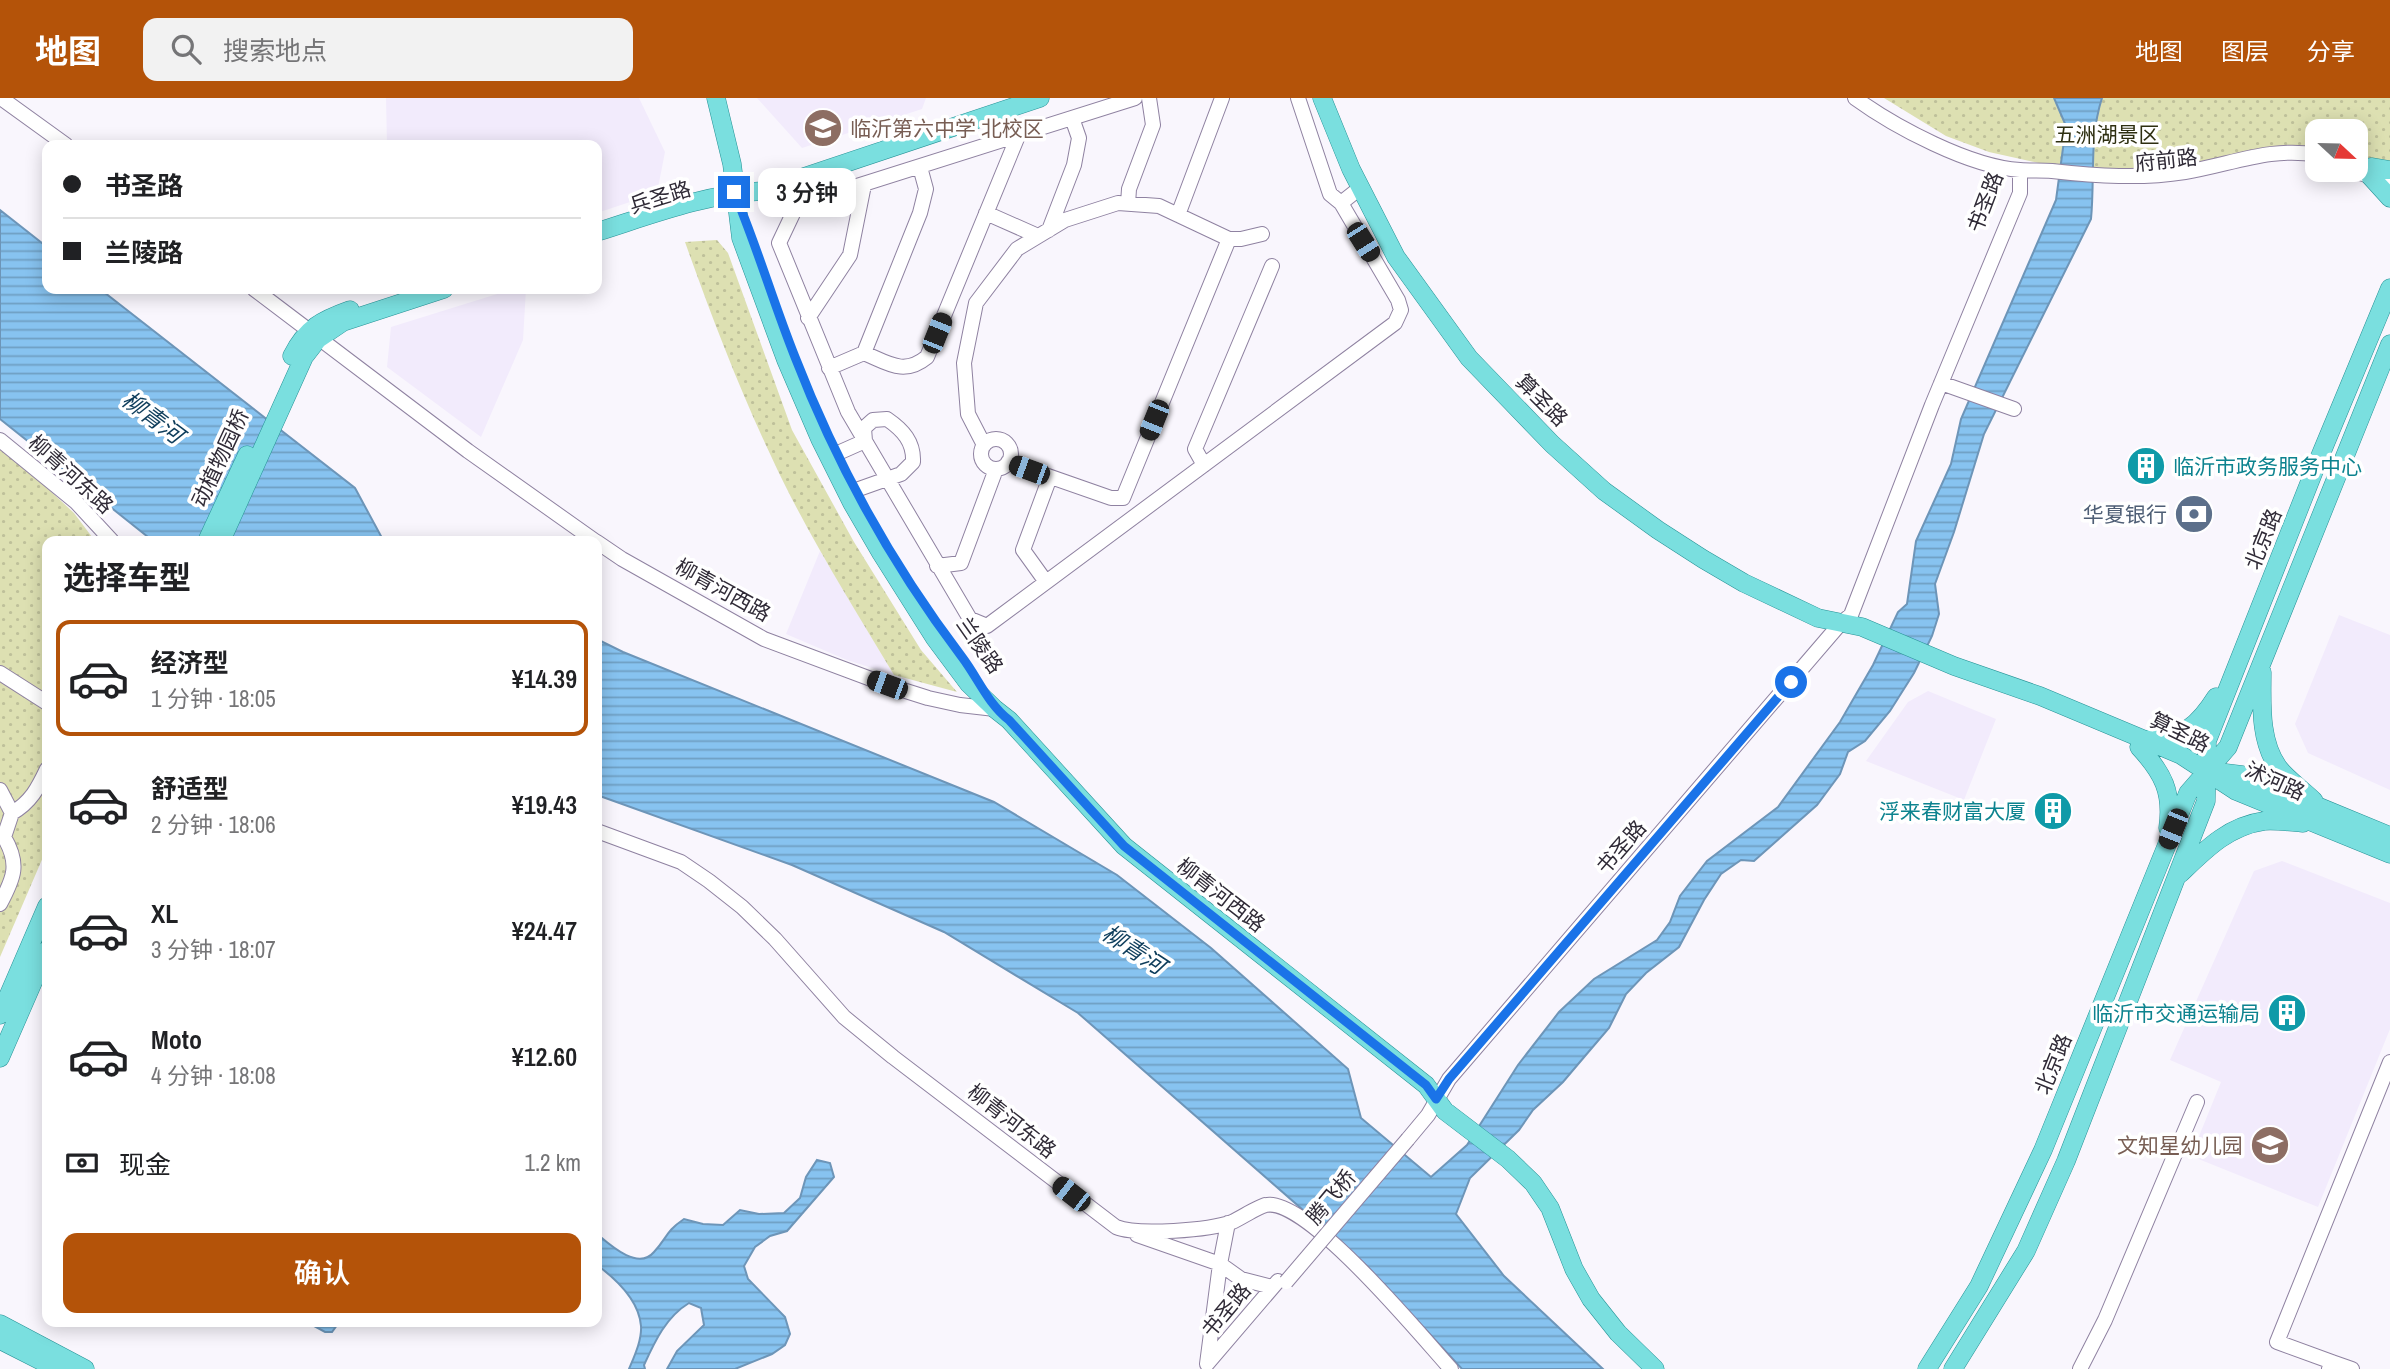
<!DOCTYPE html>
<html lang="zh">
<meta charset="utf-8">
<style>
:root{--surface:#fff;--page:#f2f2f2;--text:#202124;--muted:#757577;--line:#e0e0e0;--accent:#b45309}
body{margin:0;font-family:"Archivo Narrow","Noto Sans SC",sans-serif;background:var(--page);color:var(--text);height:100vh;display:flex;flex-direction:column;font-size:26px;white-space:nowrap}
*{box-sizing:border-box;margin:0}
p{font-size:23px;color:var(--muted)}
.icon{flex:none;width:38px;height:38px;fill:none;stroke:currentColor;stroke-width:2;stroke-linecap:round;stroke-linejoin:round}
.map{position:relative;flex:1;overflow:hidden}
.drawer{position:absolute;left:42px;top:438px;width:560px;height:791px;display:flex;flex-direction:column;background:var(--surface);border-radius:14px;box-shadow:0 4px 18px #0003}
.drawer>*{flex:none}
.guide{position:absolute;left:42px;top:42px;width:560px;height:154px;border-radius:14px;box-shadow:0 4px 18px #0003;display:grid;align-content:center;height:154px;padding:0 21px;background:var(--surface)}
.needle{width:46px;rotate:112deg}
.buttons{position:absolute;left:2305px;top:21px;display:grid;gap:14px}
.buttons a{display:grid;place-items:center;width:63px;height:63px;border-radius:14px;background:var(--surface);box-shadow:0 4px 18px #0003;font-size:35px}
.end{position:absolute;width:32px;height:32px;margin:-16px;border:9px solid #1a73e8;background:#fff;box-shadow:0 0 0 4px #fff}
.from{border-radius:50%}
.bubble{position:absolute;height:49px;border-radius:14px;background:var(--surface);box-shadow:0 4px 18px #0003;font-size:23px;font-weight:600;line-height:49px;text-align:center}
.car{position:absolute;width:21px;height:42px;margin:-21px -10px;border-radius:9px;box-shadow:0 0 5px 2px #0007;background:linear-gradient(#222 24%,#8ab4d8 0 40%,#222 0 76%,#8ab4d8 0 86%,#222 0)}
.guide b{display:flex;align-items:center;gap:24px;height:66px;font-size:26px}
.guide b+b{border-top:2px solid var(--line)}
.guide i{width:18px;height:18px;background:var(--text)}
ul{padding:0;list-style:none}
li{display:flex;align-items:center;gap:21px;height:116px;margin:0 14px 10px;padding:0 7px;border:4px solid transparent;border-radius:14px}
li div{flex:1}
li b{display:block;font-size:26px}
li em{font-style:normal;font-weight:600}
li.current{border-color:var(--accent)}
li>.icon{width:63px;height:63px;stroke-width:1.5}
h2{padding:0 21px;font-size:32px;line-height:84px}
.pay{display:flex;align-items:center;gap:18px;height:77px;padding:0 21px;font-size:26px}
.pay p{margin-inline-start:auto}
.action{display:flex;gap:14px;margin-top:auto;padding:14px 21px}
.action a{flex:1;height:80px;border-radius:14px;background:var(--accent);color:#fff;font-size:28px;font-weight:600;line-height:80px;text-align:center}
header{display:flex;align-items:center;gap:42px;box-sizing:border-box;height:98px;padding:0 35px;background:var(--accent);color:#fff}
header strong{font-size:33px}
nav{display:flex;gap:38px;margin-inline-start:auto;font-size:24px}
.search{width:490px;height:63px;background:var(--page);display:flex;align-items:center;gap:18px;box-sizing:border-box;padding:0 24px;border-radius:14px;color:var(--muted);font-size:26px}
.map>svg:first-child{display:block}
.built{fill:#f2ebfc}
.park{fill:url(#park-dots)}
.water{fill:url(#water-rules);stroke:#6d95b8;stroke-width:2}
.lines{fill:none;stroke-linecap:round;stroke-linejoin:round}
.minor-casing{stroke:#8f82a1;stroke-width:16}
.major-casing{stroke:#279296;stroke-width:19}
.minor{stroke:#fff;stroke-width:14}
.major{stroke:#7adfdf;stroke-width:18}
.minor-bridge-casing{stroke:#8f82a1;stroke-width:16;stroke-linecap:butt}
.minor-bridge{stroke:#fff;stroke-width:14}
.route{stroke:#1a73e8;stroke-width:9}
.labels{text-anchor:middle;dominant-baseline:central;stroke-width:7;stroke-linejoin:round;paint-order:stroke}
.education-label{font-size:21px;fill:#785e54;stroke:#fff;text-anchor:start}
.park-label{font-size:21px;fill:#2e2f11;stroke:#fff}
.street-label{font-size:21px;fill:#302b37;stroke:#fff}
.culture-label{font-size:21px;fill:#0d838f;stroke:#fff;text-anchor:end}
.service-label{font-size:21px;fill:#4e5e75;stroke:#fff;text-anchor:end}
.water-label{font-size:23px;font-style:italic;fill:#0e3d5b;stroke:#fff}
</style>
<header>
<strong>地图</strong>
<div class="search"><svg class="icon" aria-label="search" viewBox="0 0 24 24"><circle cx="10" cy="10" r="6"/><path d="M15 15l6 6"/></svg>搜索地点</div>
<nav><a>地图</a><a>图层</a><a>分享</a></nav>
</header>
<div class="map">
<svg width="2390" height="1271" viewBox="0 0 2390 1271">
<defs>
<pattern id="park-dots" width="8" height="8" patternUnits="userSpaceOnUse" patternTransform="scale(1.75)"><rect width="8" height="8" fill="#dde0b2"/><path d="M2 2h.1M6 6h.1" fill="none" stroke="#bec09a" stroke-width="1.8" stroke-linecap="round"/></pattern>
<pattern id="water-rules" width="6" height="5" patternUnits="userSpaceOnUse" patternTransform="scale(1.75)"><rect width="6" height="5" fill="#87c3f0"/><path d="M0 2.5h6" fill="none" stroke="#6f9fc3"/></pattern>
</defs>
<rect width="100%" height="100%" fill="#f9f6fd"/>
<path class="built" d="M386,0H639L665,54L657,95L597,115V47H387Z
M757,0H926L922,11L802,50Z
M513,191H526L523,242L481,339L387,269L391,229Z
M820,453L894,577L847,562L786,536Z
M2339,517L2390,537V692L2308,655L2295,626Z
M1928,593L1996,621L1964,702L1866,663L1908,604Z
M2282,763L2390,805V931L2318,1109L2191,1058L2221,984L2170,962L2254,773Z"/>
<path class="park" d="M1884,0H2390V64L2356,59V33H2317V50L2252,52L2194,68L2110,73L2052,68L1989,54L1946,38Z
M717,142L728,155L792,332L854,444L921,552L957,594L894,577C851,505 806,434 771,358C738,288 711,217 685,144Z
M0,346L74,415L95,443H47V750L0,859Z"/>
<path class="water" d="M2054,0H2102C2089,40 2095,80 2091,121L1984,336L1954,434L1935,486L1939,516L1932,538L1914,575L1890,613L1865,643L1848,654L1840,676L1817,707L1754,763L1741,762L1721,776L1704,802L1679,849L1646,875L1626,896L1609,930L1585,958L1563,984L1533,1012L1519,1032L1470,1080L1456,1116L1504,1178L1603,1271H1462L1367,1168L1078,915L944,834L792,767L597,697V541L623,554L994,704L1117,777L1211,850L1348,971L1361,1020L1431,1079L1467,1047L1518,967L1559,914L1594,881L1657,842L1670,824L1680,798L1707,763L1778,709L1840,624L1873,567L1898,514L1907,506L1916,443L1951,366L1961,321L2056,102L2066,28Z
M0,112L47,149V191H100L355,390L382,440L390,443H153L0,321Z
M817,1062L830,1065L834,1079L787,1133L770,1138L755,1149L744,1168L748,1181L785,1219L790,1236L785,1247L772,1256L735,1271H667L677,1253L704,1227L701,1210L689,1205C666,1219 655,1243 644,1267L645,1271H629C634,1259 642,1242 641,1228C639,1202 616,1181 597,1167V1136C610,1147 638,1173 654,1154C668,1139 665,1134 684,1121L703,1126L723,1127L740,1112L759,1116L784,1115L800,1100L806,1079Z
M305,1223H340L332,1234H325Z"/>
<g class="lines">
<g class="minor-casing">
<path id="minor" d="M1,0L66,47
M1135,0L797,107L779,145L848,314L970,521L987,528L1395,225L1401,212L1398,202L1341,105L1360,90
M1298,0L1330,96L1341,105
M1855,0C1895,29 1970,69 2020,72C2031,73 2041,72 2052,73C2097,78 2141,81 2185,74C2230,67 2271,48 2317,57
M2351,72L2390,85
M1128,106L1129,91L1153,27L1149,0
M986,115L1038,138
M1178,117L1222,0
M1049,132L1074,67L1079,40L1072,20
M254,191L468,353L595,443
M808,220L850,157L864,87
M864,255L920,115L926,91L920,69
M829,270L864,255C888,265 904,278 927,259L1018,38
M1941,285L2014,311
M981 356a15 15 0 1 1 30 0a15 15 0 1 1-30 0Z
M0,342L76,404L112,443
M984,347L968,316L964,265L976,205L1017,151L1065,122L1118,105L1159,108L1229,141H1241L1262,136
M838,355L865,343L864,330L873,322L887,321C903,332 914,344 913,364L901,376L856,392
M1008,364L1111,400H1123L1229,141
M1204,367L1195,351L1272,168
M597,444L622,461L764,541L887,587L928,600L960,607L995,611
M937,468L961,465L996,371
M1046,484L1023,452L1050,379
M0,575L47,605
M0,692L12,715
M597,733L681,764L709,783L742,809L775,841L844,919L893,959L1116,1129C1138,1138 1210,1132 1232,1124C1241,1120 1259,1108 1266,1107C1307,1099 1422,1239 1451,1271
M0,806C14,780 20,766 4,739L12,715C31,704 38,690 47,671
M1408,1041L1428,1017L1449,981L1840,526L1851,517L1932,307L2020,95V72
M1137,1137L1220,1166L1241,1181L1272,1189
M2332,1264L2352,1271
M1207,1266L1220,1166L1228,1125
M1207,1266L1278,1183
M2080,1271L2105,1222L2197,1004
M2329,1271L2332,1264L2277,1244L2390,964"/>
</g>
<g class="major-casing">
<path id="major" d="M716,0L732,66L741,140L786,262L820,341L852,405L881,455L934,539L969,586L995,611L1009,622L1124,748L1426,987L1445,1013L1508,1061L1533,1085L1550,1110L1574,1171L1591,1201L1618,1235L1655,1271
M1322,0L1351,71L1396,159L1469,260L1552,346L1604,393L1658,432L1703,461L1744,485L1818,520L1862,529L1954,568L2040,598L2181,657L2236,693L2390,756
M2371,69L2390,72
M2370,78L2390,100
M597,134C651,117 705,96 762,93L1040,0
M292,258C306,230 322,222 350,212
M207,443L247,357
M221,443L304,259L318,241L343,224L444,191
M2262,574C2262,605 2259,642 2278,669C2287,681 2303,692 2314,703
M2149,641C2183,641 2199,626 2216,599
M2139,649C2163,675 2173,694 2168,730
M2210,673L2242,677L2390,738
M2180,776C2205,752 2228,728 2264,723C2276,722 2290,724 2303,725
M0,917L47,808
M0,960L47,852
M0,1226L85,1271
M0,1242L57,1271
M1927,1271L1979,1188L2043,1052L2188,695L2228,649L2390,246
M1953,1271L2026,1153L2066,1063L2206,703L2207,643L2318,363L2390,190"/>
</g>
<use href="#minor" class="minor"/>
<use href="#major" class="major"/>
<g class="minor-bridge-casing">
<path id="minor-bridge" d="M1286,1184L1408,1041"/>
</g>
<use href="#minor-bridge" class="minor-bridge"/>
</g>
<g class="lines">
<path class="route" d="M734,94C757,148 773,204 795,259C836,365 893,468 962,559C978,580 988,606 1009,622L1124,748L1426,987L1436,1001L1449,981L1791,584"/>
</g>
<defs>
<g id="school-disc" transform="scale(2.0125)"><circle r="9.5" fill="#8d6e63" stroke="#fff"/><path d="M0-5L7-2L0 1L-7-2ZM-4 1L0 2.5L4 1V4Q0 6-4 4Z" fill="#fff"/></g>
<g id="building-disc" transform="scale(2.0125)"><circle r="9.5" fill="#0f9aa8" stroke="#fff"/><path d="M-4-6H4V6H1V3H-1V6H-4ZM-2.5-4.3h1.7v1.8h-1.7ZM.8-4.3h1.7v1.8H.8ZM-2.5-1h1.7V.8h-1.7ZM.8-1h1.7V.8H.8Z" fill="#fff"/></g>
<g id="bank-disc" transform="scale(2.0125)"><circle r="9.5" fill="#5c6f8a" stroke="#fff"/><path d="M-6-4H6V4H-6ZM0-2.3a2.3 2.3 0 1 0 0 4.6a2.3 2.3 0 1 0 0-4.6Z" fill="#fff"/></g>
</defs>
<g fill-rule="evenodd">
<use href="#school-disc" x="823" y="30"/>
<use href="#building-disc" x="2146" y="368"/>
<use href="#bank-disc" x="2194" y="416"/>
<use href="#building-disc" x="2053" y="713"/>
<use href="#building-disc" x="2287" y="915"/>
<use href="#school-disc" x="2270" y="1047"/>
</g>
<g class="labels">
<g class="education-label">
<text x="850" y="30">临沂第六中学 北校区</text>
<text x="2243" y="1047" text-anchor="end">文知星幼儿园</text>
</g>
<g class="park-label">
<text x="2107" y="36">五洲湖景区</text>
</g>
<g class="street-label">
<text transform="translate(2166 62) rotate(-6)">府前路</text>
<text transform="translate(660 99) rotate(-17)">兵圣路</text>
<text transform="translate(1985 104) rotate(-69)">书圣路</text>
<text transform="translate(1542 302) rotate(45)">算圣路</text>
<text transform="translate(220 360) rotate(-65)">动植物园桥</text>
<text transform="translate(71 376) rotate(42)">柳青河东路</text>
<text transform="translate(2263 441) rotate(-68)">北京路</text>
<text transform="translate(723 492) rotate(29)">柳青河西路</text>
<text transform="translate(980 547) rotate(55)">兰陵路</text>
<text transform="translate(2180 634) rotate(26)">算圣路</text>
<text transform="translate(2275 683) rotate(24)">沭河路</text>
<text transform="translate(1621 749) rotate(-49)">书圣路</text>
<text transform="translate(1221 797) rotate(38)">柳青河西路</text>
<text transform="translate(2053 966) rotate(-68)">北京路</text>
<text transform="translate(1012 1023) rotate(38)">柳青河东路</text>
<text transform="translate(1331 1099) rotate(-50)">腾飞桥</text>
<text transform="translate(1226 1212) rotate(-50)">书圣路</text>
</g>
<g class="culture-label">
<text x="2173" y="368" text-anchor="start">临沂市政务服务中心</text>
<text x="2026" y="713">浮来春财富大厦</text>
<text x="2260" y="915">临沂市交通运输局</text>
</g>
<g class="service-label">
<text x="2167" y="416">华夏银行</text>
</g>
<g class="water-label">
<text transform="translate(153 319) rotate(37)">柳青河</text>
<text transform="translate(1134 851) rotate(33)">柳青河</text>
</g>
</g>
</svg>
<div class="buttons">
<a><svg class="needle" viewBox="-14 -14 28 28"><path d="M0-13l5 13h-10z" fill="#e53935"/><path d="M0 13l5-13h-10z" fill="#757577"/></svg></a>
</div>
<i class="end from" style="left:1791px;top:584px"></i>
<i class="end" style="left:734px;top:94px"></i>
<div class="bubble" style="left:758px;top:70px;width:98px">3 分钟</div>
<i class="car" style="left:1363px;top:144px;rotate:148deg"></i>
<i class="car" style="left:937px;top:235px;rotate:22deg"></i>
<i class="car" style="left:1154px;top:322px;rotate:202deg"></i>
<i class="car" style="left:1029px;top:372px;rotate:290deg"></i>
<i class="car" style="left:887px;top:587px;rotate:290deg"></i>
<i class="car" style="left:2173px;top:731px;rotate:202deg"></i>
<i class="car" style="left:1071px;top:1096px;rotate:308deg"></i>
<div class="guide">
<b><i class="from"></i>书圣路</b>
<b><i></i>兰陵路</b>
</div>
<section class="drawer">
<h2>选择车型</h2>
<ul>
<li class="current"><svg class="icon" aria-label="car" viewBox="0 0 24 24"><path d="M5 17H2v-5l4-1 3-4h7l3 4 3 1v5h-3M9 17h6M6 11h13"/><circle cx="7" cy="17" r="2"/><circle cx="17" cy="17" r="2"/></svg><div><b>经济型</b><p>1 分钟 · 18:05</p></div><em>¥14.39</em></li>
<li><svg class="icon" aria-label="car" viewBox="0 0 24 24"><path d="M5 17H2v-5l4-1 3-4h7l3 4 3 1v5h-3M9 17h6M6 11h13"/><circle cx="7" cy="17" r="2"/><circle cx="17" cy="17" r="2"/></svg><div><b>舒适型</b><p>2 分钟 · 18:06</p></div><em>¥19.43</em></li>
<li><svg class="icon" aria-label="car" viewBox="0 0 24 24"><path d="M5 17H2v-5l4-1 3-4h7l3 4 3 1v5h-3M9 17h6M6 11h13"/><circle cx="7" cy="17" r="2"/><circle cx="17" cy="17" r="2"/></svg><div><b>XL</b><p>3 分钟 · 18:07</p></div><em>¥24.47</em></li>
<li><svg class="icon" aria-label="car" viewBox="0 0 24 24"><path d="M5 17H2v-5l4-1 3-4h7l3 4 3 1v5h-3M9 17h6M6 11h13"/><circle cx="7" cy="17" r="2"/><circle cx="17" cy="17" r="2"/></svg><div><b>Moto</b><p>4 分钟 · 18:08</p></div><em>¥12.60</em></li>
</ul>
<div class="pay"><svg class="icon" aria-label="cash" viewBox="0 0 24 24"><path d="M3 7h18v10H3z"/><circle cx="12" cy="12" r="2"/></svg>现金<p>1.2 km</p></div>
<div class="action"><a>确认</a></div>
</section>
</div>
